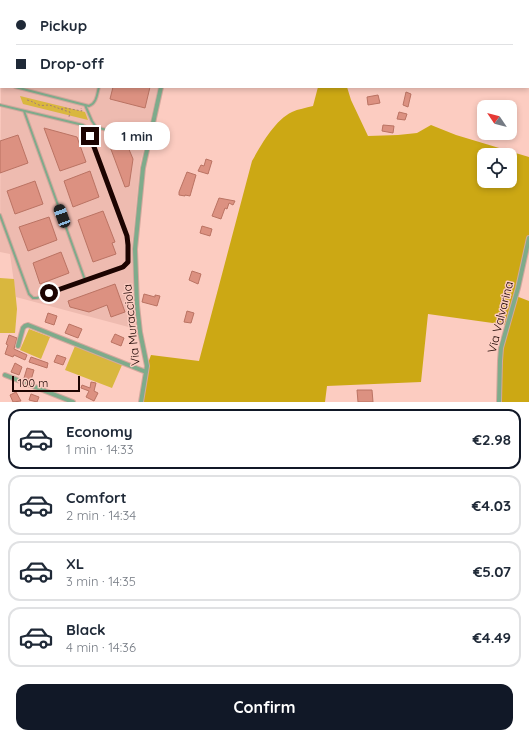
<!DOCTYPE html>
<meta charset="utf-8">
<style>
:root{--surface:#fff;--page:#f2f2f3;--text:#1f2937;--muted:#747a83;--line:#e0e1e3;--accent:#111827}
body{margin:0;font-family:Quicksand,sans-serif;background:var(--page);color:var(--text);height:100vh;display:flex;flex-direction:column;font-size:15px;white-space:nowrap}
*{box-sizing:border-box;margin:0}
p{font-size:13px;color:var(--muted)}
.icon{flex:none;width:22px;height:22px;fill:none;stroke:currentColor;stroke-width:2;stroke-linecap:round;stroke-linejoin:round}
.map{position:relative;height:402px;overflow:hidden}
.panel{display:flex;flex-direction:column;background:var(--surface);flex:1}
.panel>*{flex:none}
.guide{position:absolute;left:0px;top:0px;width:529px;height:88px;box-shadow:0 2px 6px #0003;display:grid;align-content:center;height:88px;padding:0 16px;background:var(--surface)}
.needle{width:26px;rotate:305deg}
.tools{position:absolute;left:477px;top:100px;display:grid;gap:8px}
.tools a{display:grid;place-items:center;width:40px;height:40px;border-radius:8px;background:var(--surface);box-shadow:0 2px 6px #0003;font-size:20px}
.scale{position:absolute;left:12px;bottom:10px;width:68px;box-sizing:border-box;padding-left:4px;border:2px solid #1c0401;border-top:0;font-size:11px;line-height:14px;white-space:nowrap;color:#1c0401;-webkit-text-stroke:3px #fcccc1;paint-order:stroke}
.end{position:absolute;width:18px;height:18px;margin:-9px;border:5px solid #1c0401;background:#fff;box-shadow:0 0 0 2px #fff}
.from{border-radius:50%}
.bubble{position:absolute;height:28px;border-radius:12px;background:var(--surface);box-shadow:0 2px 6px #0003;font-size:13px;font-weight:700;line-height:28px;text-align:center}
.car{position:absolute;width:12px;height:24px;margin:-12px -6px;border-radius:5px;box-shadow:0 0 3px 1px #0007;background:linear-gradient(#222 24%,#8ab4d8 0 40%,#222 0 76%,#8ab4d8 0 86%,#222 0)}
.guide b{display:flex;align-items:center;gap:14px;height:38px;font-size:15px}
.guide b+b{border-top:1px solid var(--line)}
.guide i{width:10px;height:10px;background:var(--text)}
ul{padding:7px 0 0;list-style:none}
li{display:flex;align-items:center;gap:12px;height:60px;margin:0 8px 6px;padding:0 8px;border:2px solid var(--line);border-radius:12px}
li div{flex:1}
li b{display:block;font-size:15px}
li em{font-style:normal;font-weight:700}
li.active{border-color:var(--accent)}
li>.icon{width:36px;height:36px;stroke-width:1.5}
.button{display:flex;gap:8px;margin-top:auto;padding:8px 16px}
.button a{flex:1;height:46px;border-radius:12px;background:var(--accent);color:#fff;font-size:16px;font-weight:700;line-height:46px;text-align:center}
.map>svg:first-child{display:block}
.built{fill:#eebbb0}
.green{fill:#d9b73e}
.forest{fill:#cca814;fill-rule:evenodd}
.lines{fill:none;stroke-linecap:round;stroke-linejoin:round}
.stream{stroke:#33bfd8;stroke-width:1.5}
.building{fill:#dc9181;stroke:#ba7363}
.service-casing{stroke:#d4a89e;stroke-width:4}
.minor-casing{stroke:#d4a89e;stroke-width:6}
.primary-casing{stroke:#d4a89e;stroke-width:8}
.path{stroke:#a57e76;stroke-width:1;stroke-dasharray:2 2;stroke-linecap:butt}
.service{stroke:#7eab8b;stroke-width:2}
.minor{stroke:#7eab8b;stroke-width:4}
.primary{stroke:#1c8249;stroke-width:6}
.route{stroke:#1c0401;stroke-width:5}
.labels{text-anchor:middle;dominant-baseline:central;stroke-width:3;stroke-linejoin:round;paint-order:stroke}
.street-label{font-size:12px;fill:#1c0401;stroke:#fcccc1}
</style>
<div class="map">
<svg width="529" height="402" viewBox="0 0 529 402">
<rect width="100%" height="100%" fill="#fcccc1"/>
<path class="built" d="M1,65V87H158L140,165L132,246L134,306L136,329L16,297L10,254L0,252Z"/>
<path class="green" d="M20,96L85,112L88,120L23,104Z
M0,278L14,279L17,309L15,333H0Z
M29,329L50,337L41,359L20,350Z
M75,346L122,365L112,388L65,370Z"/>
<path class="forest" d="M318,87H347L351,100L368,136L398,135L417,133L431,125L456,135L529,157V238L516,296L529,301V402H499L500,365L507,325L428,314L421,382L327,386L325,402H141L147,366L151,355L199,361L252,161C261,145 275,120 292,112C298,109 306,108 313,106ZM484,155H510V181H484Z"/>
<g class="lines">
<path class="stream" d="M13,1L14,0
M0,16L1,15"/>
</g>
<path class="building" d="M113,87H150L145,108L110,99Z
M406,92L411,94L408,107L403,105Z
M378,95L380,103L368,105L367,97Z
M399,112L407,114L405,120L397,119Z
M383,125L394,126L393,133L382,131Z
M44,128L77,137L86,162L60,171Z
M18,135L28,163L0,173V141Z
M116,141L128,147L133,159L129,186L125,187L109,144Z
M206,159L212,161L208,174L198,171L201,165L204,166Z
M90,171L99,197L73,207L64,181Z
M187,172L196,175L190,196L185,195V196L179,195V192Z
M35,181L43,204L15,214L7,191Z
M219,198L235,201L233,205L229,203L227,209L225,208L221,219L212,216Z
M103,211L115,242L112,243L116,254L93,262L78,220Z
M49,217L57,240L28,251L19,227Z
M202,226L212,229L210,236L200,233Z
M61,252L69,273L40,284L33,263Z
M192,271L201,274L198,284L189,280Z
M115,284L125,312L111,317L107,305L89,312L70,307L68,301Z
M144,294L155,297V295L160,296L157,306L142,302Z
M187,311L194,313L191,323L184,322Z
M48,313L57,316L54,325L45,322Z
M69,324L82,329L78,338L65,333Z
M115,334L124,338L121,346L111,342Z
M9,335L17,338L14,349L27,355L25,360L14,355L13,357L5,354L8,345L6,344Z
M57,355L66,358L63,365L54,362Z
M31,357L48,363L47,368L29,362Z
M15,363L22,367L19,375L11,372Z
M27,368L34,370L31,380L24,378Z
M91,382L96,383L94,391L98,393L94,401L86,397L89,391L81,388L82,385L90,388Z
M357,390H372L373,402H358Z
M16,392L21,401L13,402L10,395Z
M31,394L39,397L37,402L29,400Z"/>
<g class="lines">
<g class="service-casing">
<path id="service" d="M0,83H1
M0,86L1,85
M15,87L89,106C97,103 97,94 99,87
M0,105L83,125L86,127L126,234L128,245V262L123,267L37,298H33L29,294L0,215
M85,105L92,121L96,127L127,136
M24,111L85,280"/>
</g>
<g class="minor-casing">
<path id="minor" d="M177,1V0
M18,346L23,328L25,326L28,325L146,372
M5,375L73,402
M141,402L147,366L140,332L137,305L135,249L143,168L161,87
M499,402L500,361L501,348L518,288L529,238"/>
</g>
<g class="primary-casing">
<path id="primary" d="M18,1V0
M0,21L1,19"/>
</g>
<path class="path" d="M27,100C32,101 34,103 39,105C42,106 46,105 49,105C56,107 62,110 70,112L69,117
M61,109L65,108L82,111L81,108"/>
<use href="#service" class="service"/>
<use href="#minor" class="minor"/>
<use href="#primary" class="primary"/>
</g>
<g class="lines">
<path class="route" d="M49,293L123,267L128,262V245L127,236L90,136"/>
</g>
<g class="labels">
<g class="street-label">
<text transform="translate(500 317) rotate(-76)">Via Valvarina</text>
<text transform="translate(131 325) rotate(-96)">Via Muracciola</text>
</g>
</g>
</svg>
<div class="tools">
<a><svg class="needle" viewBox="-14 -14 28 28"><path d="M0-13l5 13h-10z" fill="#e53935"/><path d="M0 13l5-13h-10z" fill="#747a83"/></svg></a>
<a><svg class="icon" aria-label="locate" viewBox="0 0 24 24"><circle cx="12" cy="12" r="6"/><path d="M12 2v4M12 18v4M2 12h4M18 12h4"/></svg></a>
</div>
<div class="scale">100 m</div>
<i class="end from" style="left:49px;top:293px"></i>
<i class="end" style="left:90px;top:136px"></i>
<div class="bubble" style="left:104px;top:122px;width:66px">1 min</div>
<i class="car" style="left:62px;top:216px;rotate:340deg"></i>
<div class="guide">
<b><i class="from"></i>Pickup</b>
<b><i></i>Drop-off</b>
</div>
</div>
<section class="panel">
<ul>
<li class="active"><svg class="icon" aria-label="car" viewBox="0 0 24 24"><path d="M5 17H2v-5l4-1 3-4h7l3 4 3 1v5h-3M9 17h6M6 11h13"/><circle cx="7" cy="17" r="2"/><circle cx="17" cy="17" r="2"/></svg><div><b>Economy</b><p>1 min · 14:33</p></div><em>€2.98</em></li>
<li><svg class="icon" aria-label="car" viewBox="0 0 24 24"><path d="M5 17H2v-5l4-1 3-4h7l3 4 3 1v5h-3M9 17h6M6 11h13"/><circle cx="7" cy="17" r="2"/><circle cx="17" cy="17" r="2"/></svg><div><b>Comfort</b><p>2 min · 14:34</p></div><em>€4.03</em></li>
<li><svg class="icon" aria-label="car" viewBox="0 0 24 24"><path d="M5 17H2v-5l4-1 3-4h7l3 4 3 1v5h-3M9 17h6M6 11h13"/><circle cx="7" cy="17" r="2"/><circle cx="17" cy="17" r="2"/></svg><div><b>XL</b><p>3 min · 14:35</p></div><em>€5.07</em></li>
<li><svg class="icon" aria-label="car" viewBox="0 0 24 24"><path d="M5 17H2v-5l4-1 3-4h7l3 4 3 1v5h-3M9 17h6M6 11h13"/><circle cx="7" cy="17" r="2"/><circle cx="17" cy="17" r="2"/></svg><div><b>Black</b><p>4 min · 14:36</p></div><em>€4.49</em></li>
</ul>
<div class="button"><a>Confirm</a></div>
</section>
